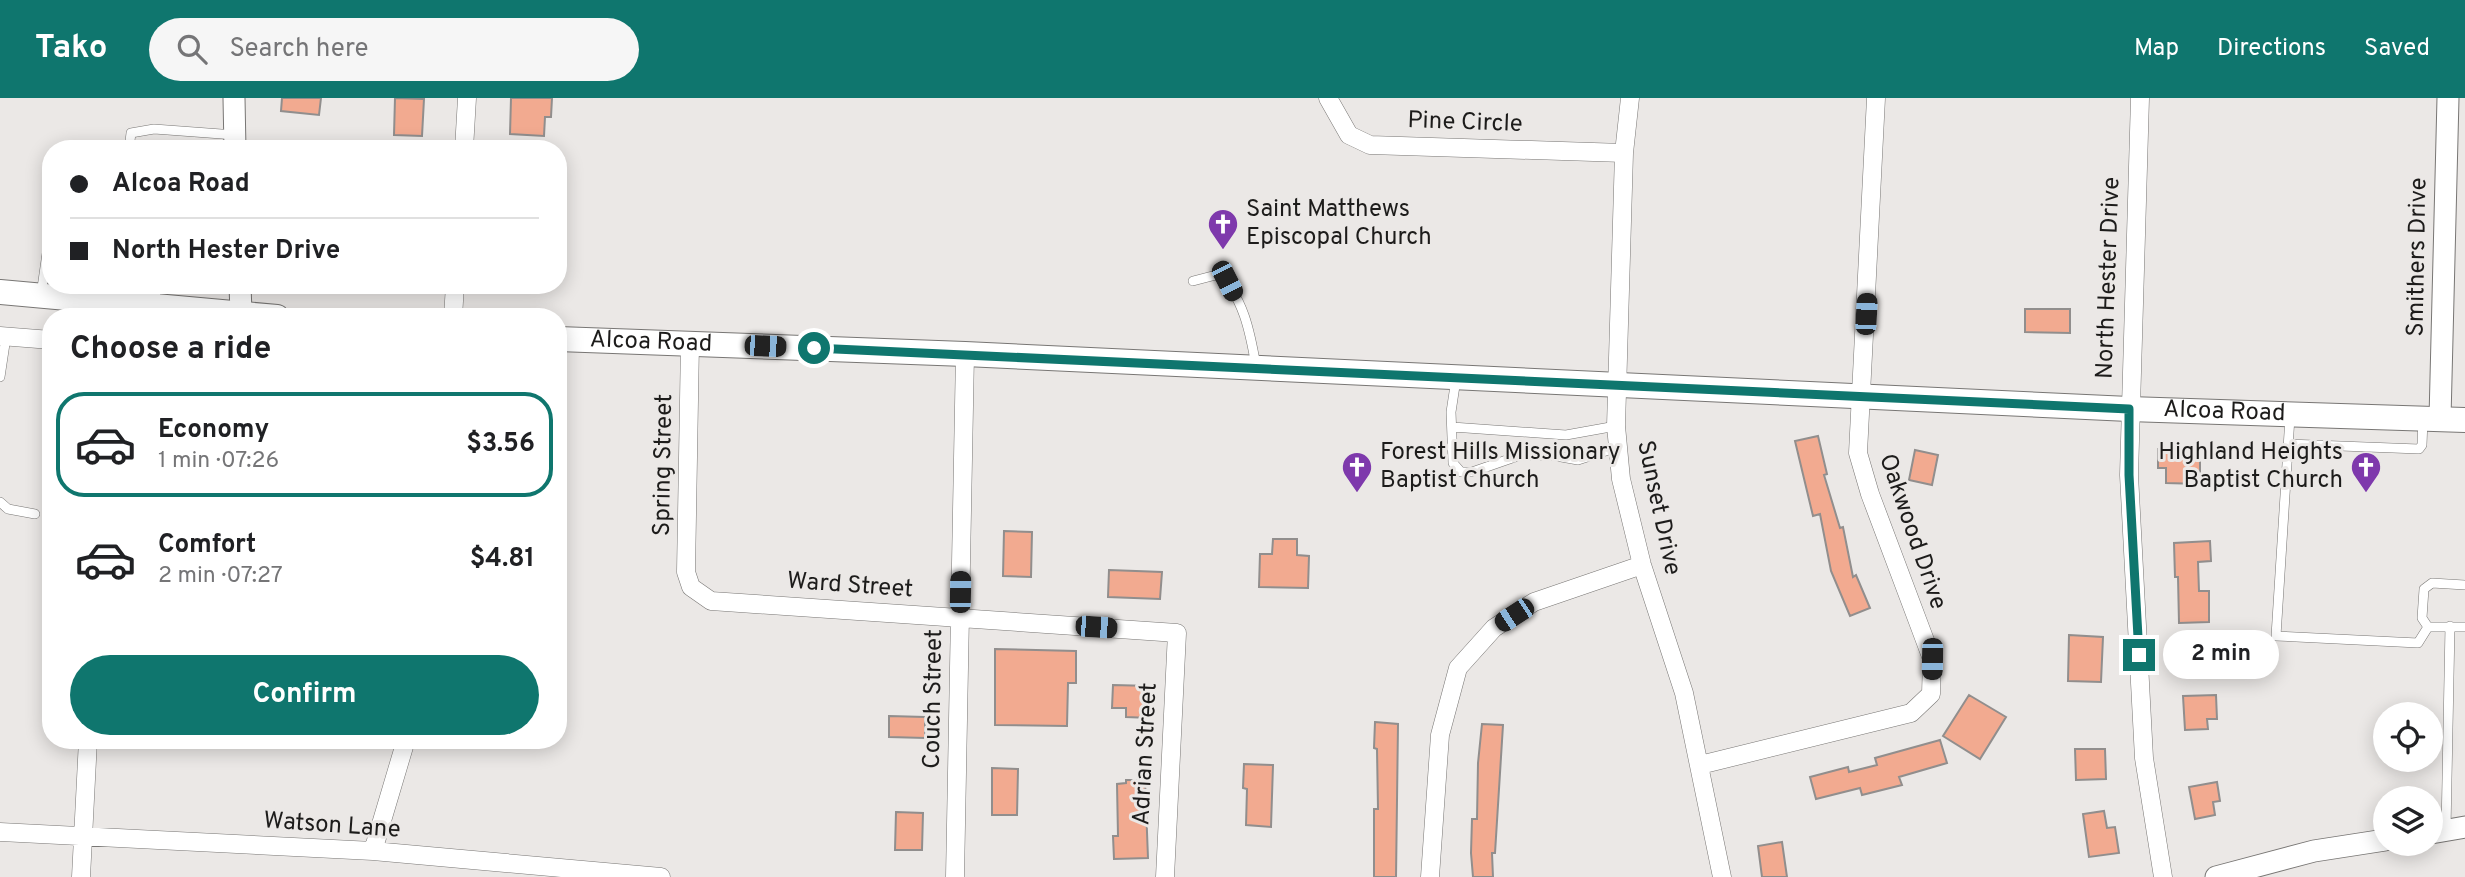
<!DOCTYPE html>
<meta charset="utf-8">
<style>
:root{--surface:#fff;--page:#f6f6f6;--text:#202124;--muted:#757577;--line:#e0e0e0;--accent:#0f766e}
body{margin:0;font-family:Overpass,sans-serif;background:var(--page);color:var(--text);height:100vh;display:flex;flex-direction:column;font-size:26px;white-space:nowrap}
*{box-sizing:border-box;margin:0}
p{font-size:23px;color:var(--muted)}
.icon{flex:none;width:38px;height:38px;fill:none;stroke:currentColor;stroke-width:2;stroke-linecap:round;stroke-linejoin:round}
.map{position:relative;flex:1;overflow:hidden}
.details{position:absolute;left:42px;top:210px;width:525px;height:441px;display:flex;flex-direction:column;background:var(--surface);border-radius:28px;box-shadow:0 4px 18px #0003}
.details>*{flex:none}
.guide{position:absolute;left:42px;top:42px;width:525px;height:154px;border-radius:28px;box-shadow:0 4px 18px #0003;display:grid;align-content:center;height:154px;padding:0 28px;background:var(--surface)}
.tools{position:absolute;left:2373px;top:604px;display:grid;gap:14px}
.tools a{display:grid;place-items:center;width:70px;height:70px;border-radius:50%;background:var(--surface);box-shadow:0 4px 18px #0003;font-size:35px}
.end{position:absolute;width:32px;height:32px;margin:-16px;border:9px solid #0f766e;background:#fff;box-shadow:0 0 0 4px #fff}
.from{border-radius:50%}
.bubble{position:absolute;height:49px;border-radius:24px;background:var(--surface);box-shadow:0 4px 18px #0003;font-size:23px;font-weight:700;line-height:49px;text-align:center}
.car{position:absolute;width:21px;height:42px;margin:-21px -10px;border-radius:9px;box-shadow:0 0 5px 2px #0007;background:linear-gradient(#222 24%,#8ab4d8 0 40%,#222 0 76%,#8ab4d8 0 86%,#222 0)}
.guide b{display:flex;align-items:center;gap:24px;height:66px;font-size:26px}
.guide b+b{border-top:2px solid var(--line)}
.guide i{width:18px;height:18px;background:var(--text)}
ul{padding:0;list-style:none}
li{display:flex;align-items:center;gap:21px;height:105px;margin:0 14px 10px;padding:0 14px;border:4px solid transparent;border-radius:28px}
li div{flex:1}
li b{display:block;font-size:26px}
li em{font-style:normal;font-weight:700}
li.current{border-color:var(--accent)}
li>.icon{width:63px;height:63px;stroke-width:1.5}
h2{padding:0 28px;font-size:32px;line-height:84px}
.cta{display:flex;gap:14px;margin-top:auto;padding:14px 28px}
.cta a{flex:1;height:80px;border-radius:42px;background:var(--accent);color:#fff;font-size:28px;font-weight:700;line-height:80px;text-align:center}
header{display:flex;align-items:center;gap:42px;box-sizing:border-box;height:98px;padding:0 35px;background:var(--accent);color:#fff}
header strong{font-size:33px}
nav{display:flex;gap:38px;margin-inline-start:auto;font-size:24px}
.search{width:490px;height:63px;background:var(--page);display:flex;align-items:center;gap:18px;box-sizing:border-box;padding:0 24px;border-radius:38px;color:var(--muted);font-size:26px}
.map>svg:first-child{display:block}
.building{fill:#f2aa90;stroke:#918e8d;stroke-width:2}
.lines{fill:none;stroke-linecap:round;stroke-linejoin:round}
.service-casing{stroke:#787674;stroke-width:10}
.minor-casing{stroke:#787674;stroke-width:19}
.tertiary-casing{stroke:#787674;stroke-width:23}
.secondary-casing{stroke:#787674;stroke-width:26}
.service{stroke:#fff;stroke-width:9}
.minor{stroke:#fff;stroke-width:18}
.tertiary{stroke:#fff;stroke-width:21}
.secondary{stroke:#fff;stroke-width:24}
.route{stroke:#0f766e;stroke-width:9}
.labels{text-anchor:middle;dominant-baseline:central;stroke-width:6;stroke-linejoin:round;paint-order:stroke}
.street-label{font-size:24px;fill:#1d1c1b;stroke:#ebe8e6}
.poi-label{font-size:24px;fill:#1d1c1b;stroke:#ebe8e6;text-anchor:start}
</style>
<header>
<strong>Tako</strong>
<div class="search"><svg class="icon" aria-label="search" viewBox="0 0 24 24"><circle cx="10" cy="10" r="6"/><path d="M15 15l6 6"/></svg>Search here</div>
<nav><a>Map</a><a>Directions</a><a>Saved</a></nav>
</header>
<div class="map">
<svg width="2465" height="779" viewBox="0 0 2465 779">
<rect width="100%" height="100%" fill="#ebe8e6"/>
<path class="building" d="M282,0H321L319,17L281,13Z
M395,0L424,1L422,38L394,37Z
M511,0H552L551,19H545L544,38L510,36Z
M2025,211H2070V235L2025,234Z
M1818,338L1827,376L1824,377L1840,430L1843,429L1853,479L1856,477L1870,510L1850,518L1831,473L1820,416L1813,418L1795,343Z
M2158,351L2200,352V386L2166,385V370H2158Z
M1915,352L1938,357L1932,387L1909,382Z
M1004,433L1032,434L1031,479L1003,478Z
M1273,441H1297V457L1309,458L1308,490L1259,489L1260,456H1272Z
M2210,443L2211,463L2198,464L2199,493H2209V524L2179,525L2178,479H2175L2174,445Z
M1109,472L1162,474L1160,501L1108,499Z
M2069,537L2103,539L2101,584L2068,583Z
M995,551L1076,553V585H1068L1067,628L995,627Z
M1113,587L1151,588L1150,620L1126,619V610H1112Z
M1969,597L2006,619L1980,661L1943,638Z
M2216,597L2217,621H2207L2208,631L2185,632L2183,598Z
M889,618L925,619V640L889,639Z
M1375,624L1398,626L1396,779H1374V711H1378L1377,651L1374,650Z
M1482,626L1503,627L1495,755H1492L1493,779H1473L1471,755L1472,721H1477L1478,665Z
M1940,642L1947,665L1899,679L1902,687L1862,697L1860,690L1816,701L1810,679L1848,669L1849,674L1877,667L1875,660Z
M2075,651H2105L2106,681L2076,682Z
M1244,666L1273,667L1271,729L1246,727L1247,691L1243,690Z
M992,670L1018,671L1017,717H992Z
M1126,682H1145L1148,760L1114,761L1113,738H1118L1117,686L1126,685Z
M2217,684L2220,703L2213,704L2215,717L2195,721L2189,689Z
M2104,713L2107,730L2115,729L2119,755L2089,759L2083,716Z
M896,714L923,715L922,752H895Z
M1782,744L1787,779H1762L1758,748Z"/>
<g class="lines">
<g class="service-casing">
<path id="service" d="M129,51L131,35L154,31L235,37
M1193,183L1216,177C1243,193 1251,239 1256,268
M41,197L48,148
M155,206L156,187
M0,279L6,239
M1456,281L1451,314L1453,365L1461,374H1472L1518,358L1550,357L1578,362L1618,349
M2290,319L2276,538L2418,545L2428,529
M1452,329L1566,337L1616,328
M2288,346L2419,351L2422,347L2423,321
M0,404L8,411L35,416
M2428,529L2422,520L2424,491L2432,485L2465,487
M2428,529H2465
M2446,732L2450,528"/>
</g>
<g class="minor-casing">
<path id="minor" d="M1328,0L1349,37L1370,47L1624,55
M1630,0L1624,55L1616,328L1621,381L1642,467L1684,595L1722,779
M2140,0L2129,377L2144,660L2163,779
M464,51L467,0
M453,219L455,187
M0,238L51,242
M690,245L686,474L691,489L711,503L1177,535L1165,779
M1700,667L1911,615L1931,596L1932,561L1870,396L1858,355L1876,0
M0,734L373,753L661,779
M373,753L406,642
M81,779L88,642
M955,779L965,256
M1430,779L1440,637L1458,570L1494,530L1534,504L1642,467"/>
</g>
<g class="tertiary-casing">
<path id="tertiary" d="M234,0L235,51
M240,187L241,215
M2440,320L2448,0
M2431,735L2465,729
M2216,779L2314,753L2385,742"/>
</g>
<g class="secondary-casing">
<g id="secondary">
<path d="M0,194L277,219"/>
<path id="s1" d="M558,241L965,256L2129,311L2465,322"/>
</g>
</g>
<use href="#service" class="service"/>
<use href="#minor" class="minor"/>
<use href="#tertiary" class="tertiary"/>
<use href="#secondary" class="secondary"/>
</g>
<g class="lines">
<path class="route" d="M814,250L2129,311V377L2139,557"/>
</g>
<defs>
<g id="church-pin" transform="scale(1.575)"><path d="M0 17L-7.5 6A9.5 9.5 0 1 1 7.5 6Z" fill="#7e39ac" stroke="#ebe8e6"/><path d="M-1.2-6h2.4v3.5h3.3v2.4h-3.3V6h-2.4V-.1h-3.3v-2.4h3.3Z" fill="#fff"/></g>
</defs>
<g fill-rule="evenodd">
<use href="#church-pin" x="1223" y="126"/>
<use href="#church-pin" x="1357" y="369"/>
<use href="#church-pin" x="2366" y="369"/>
</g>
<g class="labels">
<g class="street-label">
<text transform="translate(1465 25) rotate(2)">Pine Circle</text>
<text transform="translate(2418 159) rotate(-89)">Smithers Drive</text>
<text transform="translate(2109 180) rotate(-88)">North Hester Drive</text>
<text stroke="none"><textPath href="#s1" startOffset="93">Alcoa Road</textPath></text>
<text stroke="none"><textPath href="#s1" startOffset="1668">Alcoa Road</textPath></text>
<text transform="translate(664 367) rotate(-89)">Spring Street</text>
<text transform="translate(1658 410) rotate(78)">Sunset Drive</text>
<text transform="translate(1912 434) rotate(71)">Oakwood Drive</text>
<text transform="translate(850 488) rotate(4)">Ward Street</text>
<text transform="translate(934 601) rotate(-89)">Couch Street</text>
<text transform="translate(1146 656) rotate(-87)">Adrian Street</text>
<text transform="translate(332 728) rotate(4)">Watson Lane</text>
</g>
<g class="poi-label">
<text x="1246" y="112">Saint Matthews<tspan x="1246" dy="28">Episcopal Church</tspan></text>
<text x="1380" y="355">Forest Hills Missionary<tspan x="1380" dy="28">Baptist Church</tspan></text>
<text x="2343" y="355" text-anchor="end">Highland Heights<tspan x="2343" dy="28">Baptist Church</tspan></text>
</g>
</g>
</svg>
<div class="tools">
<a><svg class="icon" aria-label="locate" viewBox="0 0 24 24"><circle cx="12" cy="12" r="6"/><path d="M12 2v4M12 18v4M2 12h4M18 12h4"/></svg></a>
<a><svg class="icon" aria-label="layers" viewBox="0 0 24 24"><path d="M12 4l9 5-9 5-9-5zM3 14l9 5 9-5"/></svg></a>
</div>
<i class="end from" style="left:814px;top:250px"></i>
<i class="end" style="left:2139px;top:557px"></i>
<div class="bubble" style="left:2163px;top:532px;width:116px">2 min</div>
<i class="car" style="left:1227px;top:183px;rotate:153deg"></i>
<i class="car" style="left:1866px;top:216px;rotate:3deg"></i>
<i class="car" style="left:765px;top:248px;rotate:92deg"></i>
<i class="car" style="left:960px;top:494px;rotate:1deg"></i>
<i class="car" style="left:1514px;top:517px;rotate:237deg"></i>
<i class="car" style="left:1096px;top:529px;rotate:94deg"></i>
<i class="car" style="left:1932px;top:561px;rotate:181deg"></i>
<div class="guide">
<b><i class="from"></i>Alcoa Road</b>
<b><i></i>North Hester Drive</b>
</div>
<section class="details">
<h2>Choose a ride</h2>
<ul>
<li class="current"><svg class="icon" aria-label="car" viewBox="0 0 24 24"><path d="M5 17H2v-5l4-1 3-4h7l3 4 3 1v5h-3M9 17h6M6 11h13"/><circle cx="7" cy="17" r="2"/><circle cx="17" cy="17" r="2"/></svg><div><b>Economy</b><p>1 min · 07:26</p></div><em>$3.56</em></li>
<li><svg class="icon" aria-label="car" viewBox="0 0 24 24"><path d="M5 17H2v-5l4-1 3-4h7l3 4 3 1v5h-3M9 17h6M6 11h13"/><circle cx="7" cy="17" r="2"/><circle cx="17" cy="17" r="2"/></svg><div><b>Comfort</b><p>2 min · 07:27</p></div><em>$4.81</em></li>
</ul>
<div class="cta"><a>Confirm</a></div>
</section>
</div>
